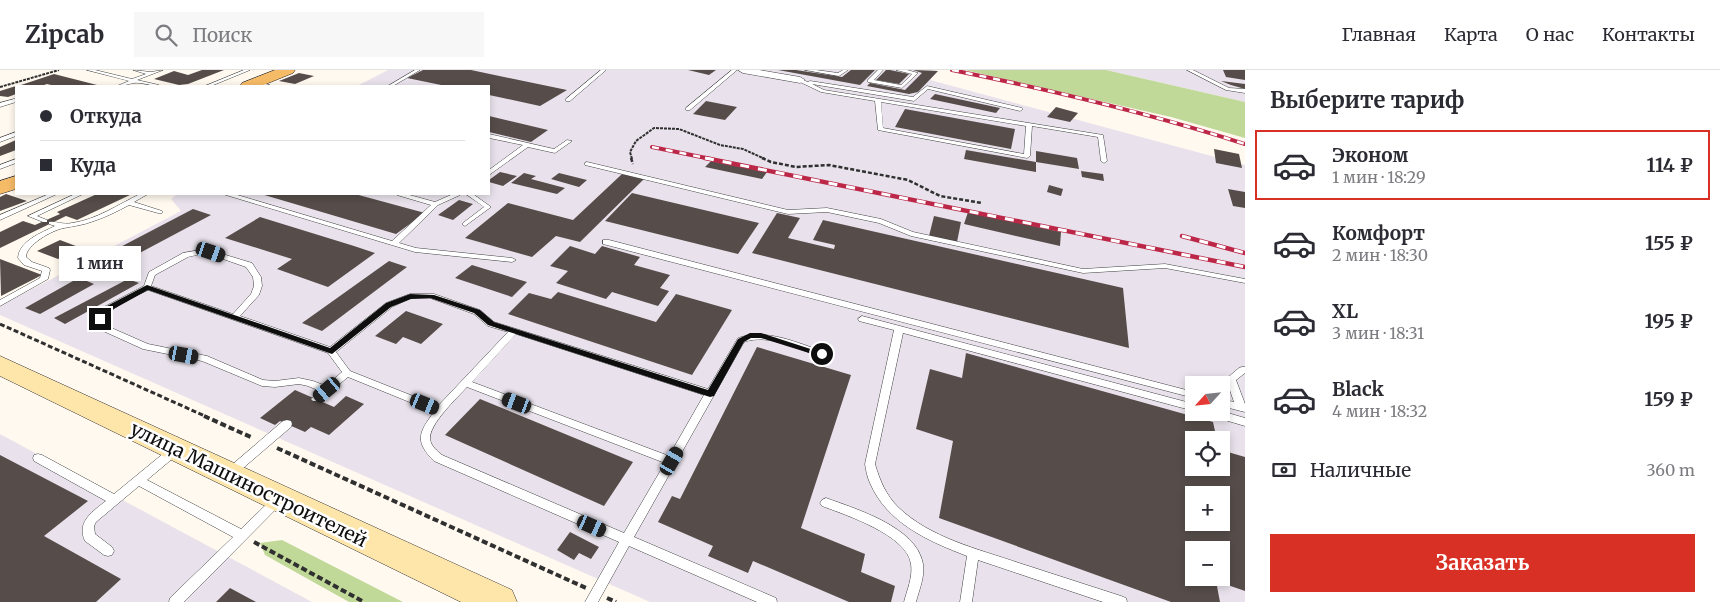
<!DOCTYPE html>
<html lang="ru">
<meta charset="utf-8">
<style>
:root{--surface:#fff;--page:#f7f7f7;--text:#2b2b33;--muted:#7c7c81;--line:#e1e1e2;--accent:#d93025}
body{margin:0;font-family:Merriweather,serif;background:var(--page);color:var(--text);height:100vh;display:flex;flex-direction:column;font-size:19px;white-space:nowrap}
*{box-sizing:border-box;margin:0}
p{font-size:16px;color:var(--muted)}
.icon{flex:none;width:28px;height:28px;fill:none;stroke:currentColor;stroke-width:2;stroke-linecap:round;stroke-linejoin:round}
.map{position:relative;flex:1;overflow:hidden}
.side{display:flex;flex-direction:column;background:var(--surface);width:475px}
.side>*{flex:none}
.top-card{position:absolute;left:15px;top:15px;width:475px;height:110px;border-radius:0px;box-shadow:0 2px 8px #0003;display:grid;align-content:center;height:110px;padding:0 25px;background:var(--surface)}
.needle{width:32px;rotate:243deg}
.controls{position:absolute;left:1185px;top:306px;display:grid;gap:10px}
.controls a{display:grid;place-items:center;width:45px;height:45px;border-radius:0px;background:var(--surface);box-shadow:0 2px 8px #0003;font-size:25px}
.end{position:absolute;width:22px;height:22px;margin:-11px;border:6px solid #0e0e0e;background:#fff;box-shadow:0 0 0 2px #fff}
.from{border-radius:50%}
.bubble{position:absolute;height:35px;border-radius:0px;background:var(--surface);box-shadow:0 2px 8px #0003;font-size:16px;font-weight:700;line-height:35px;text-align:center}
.car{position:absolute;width:15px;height:30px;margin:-15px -8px;border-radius:6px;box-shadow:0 0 4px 1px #0007;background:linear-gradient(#222 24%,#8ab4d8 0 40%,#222 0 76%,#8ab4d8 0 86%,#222 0)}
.top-card b{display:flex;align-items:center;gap:18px;height:48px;font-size:19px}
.top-card b+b{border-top:1px solid var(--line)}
.top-card i{width:12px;height:12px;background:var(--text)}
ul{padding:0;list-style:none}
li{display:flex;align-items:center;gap:15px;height:70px;margin:0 10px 8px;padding:0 15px;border:2px solid transparent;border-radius:0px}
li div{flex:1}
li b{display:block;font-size:19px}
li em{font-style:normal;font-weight:700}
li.current{border-color:var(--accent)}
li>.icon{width:45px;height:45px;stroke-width:1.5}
h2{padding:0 25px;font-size:22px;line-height:60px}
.pay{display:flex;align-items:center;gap:12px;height:55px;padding:0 25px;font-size:19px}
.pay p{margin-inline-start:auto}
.cta{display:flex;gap:10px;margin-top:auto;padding:10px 25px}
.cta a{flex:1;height:58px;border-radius:0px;background:var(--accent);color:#fff;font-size:20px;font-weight:700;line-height:58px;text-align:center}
header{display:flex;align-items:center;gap:30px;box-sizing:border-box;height:70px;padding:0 25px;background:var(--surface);border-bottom:1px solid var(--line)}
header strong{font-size:24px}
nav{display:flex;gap:28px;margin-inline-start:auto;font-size:18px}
.search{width:350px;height:45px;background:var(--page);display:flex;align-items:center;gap:12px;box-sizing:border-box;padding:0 18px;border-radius:0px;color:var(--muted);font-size:19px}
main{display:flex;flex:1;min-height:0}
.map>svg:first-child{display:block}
.industrial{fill:#e9e2ec;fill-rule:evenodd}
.forest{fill:#c1d998}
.building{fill:#564d4a;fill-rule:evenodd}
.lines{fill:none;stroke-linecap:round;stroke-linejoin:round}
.service-casing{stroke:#414141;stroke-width:1}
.minor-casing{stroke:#414141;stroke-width:1}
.secondary-casing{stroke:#303030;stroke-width:1}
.primary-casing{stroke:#1f1f1f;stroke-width:1}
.path-far3{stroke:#303030;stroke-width:2;stroke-dasharray:3 1;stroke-linecap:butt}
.path-far2{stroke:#303030;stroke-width:2.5;stroke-dasharray:4 2;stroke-linecap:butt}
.path-far1{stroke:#303030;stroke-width:3;stroke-dasharray:5 2.5;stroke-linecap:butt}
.path{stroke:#303030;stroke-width:4;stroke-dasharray:6 3;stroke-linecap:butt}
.service{fill:#fff;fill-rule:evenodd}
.minor{fill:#fff;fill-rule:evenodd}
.secondary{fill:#fee6ab;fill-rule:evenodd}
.primary{fill:#f6bb67;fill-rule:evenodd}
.rail-far1-casing{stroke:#bc2748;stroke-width:4}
.rail-casing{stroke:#bc2748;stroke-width:4.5}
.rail-far1{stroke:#fff;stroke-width:2.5;stroke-dasharray:7;stroke-linecap:butt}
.rail{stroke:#fff;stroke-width:3;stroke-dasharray:9;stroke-linecap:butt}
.route{fill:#0e0e0e}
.labels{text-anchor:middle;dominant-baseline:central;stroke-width:5;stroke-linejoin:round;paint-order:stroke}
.near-street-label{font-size:19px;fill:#0e0e0e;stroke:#fff}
</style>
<header>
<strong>Zipcab</strong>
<div class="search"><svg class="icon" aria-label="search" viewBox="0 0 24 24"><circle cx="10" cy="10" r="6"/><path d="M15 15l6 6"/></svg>Поиск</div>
<nav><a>Главная</a><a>Карта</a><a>О нас</a><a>Контакты</a></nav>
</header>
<main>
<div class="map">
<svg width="1245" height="532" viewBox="0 0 1245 532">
<rect width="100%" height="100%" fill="#fff9ef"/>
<path class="industrial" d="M388,0H931L937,1L930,10L1245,95V532H650L0,245V236L181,141L171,129L177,124H489V16H357ZM1194,315H1221V342H1194ZM1194,370H1221V398H1194ZM1194,425H1221V452H1194ZM1194,480H1221V508H1194Z
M1106,0H1245V32Z
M0,364L312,532H0Z"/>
<path class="forest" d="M965,0H1106L1245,32V68L1171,47Z
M282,470L403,532H349L265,485L260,473Z"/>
<path class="building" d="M202,0H224L188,14L179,15L154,9L174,1L188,5Z
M423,0H471L567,20L540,36L489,25V16H446L407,8Z
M688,0H716L709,5Z
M778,0H796L842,7L851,0H875L860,15Z
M886,0H890L909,4L899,14L876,10Z
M913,0L938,1L918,22L909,24L867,16L870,13L905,20L922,3Z
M1223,0H1245V10L1226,7Z
M299,3L314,6L295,14L279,11Z
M54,4L101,16H55L47,14L41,16H18Z
M1221,11L1245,14V19L1231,15Z
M16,16V24L8,27L0,26V21Z
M935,24L1000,38L996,43L930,29Z
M706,31L737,37L725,50L693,44Z
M1056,37L1078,43L1070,52L1047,47Z
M905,39L1015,59L1011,79L895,57Z
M489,46L548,60L531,72L489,62Z
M16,70V80L0,86V77Z
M1214,79L1239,84L1242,98L1216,93Z
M966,80L1036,92V81L1077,88L1079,99L1036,92V102L964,89Z
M711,91L767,102L762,109L705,97Z
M1081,101L1103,104L1104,111L1082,107Z
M500,102L517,106L503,116L489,112V110Z
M524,103L536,106L531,109L565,118L557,124L511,113Z
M559,103L587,110L579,117L551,109Z
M622,104L644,109L580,172L556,166L532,187L465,168L508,133L573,150Z
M1049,115L1063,119L1061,126L1047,122Z
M1228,119L1245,122V138L1233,136Z
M632,123L759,153L738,184L605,151Z
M6,124L27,131L0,141V127Z
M97,124H132L77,150L66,146L0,178V162L23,151L35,155L60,144L57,142Z
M261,124H355L425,143L396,164Z
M459,130L473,134L453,150L438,145Z
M193,139L211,145L87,211L94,214L40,244L25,238L73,211L63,207Z
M968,142L1061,162L1060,176L964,154Z
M777,143L800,148L788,168L834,179L835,175L813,170L823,150L1123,218L1129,278L752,183Z
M934,146L961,152L957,172L929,166Z
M260,147L354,176L375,183L328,217L277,199L292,189L225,168Z
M60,170L81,178L58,189L37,181Z
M570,176L595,184L602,176L640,187L634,195L670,205L660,218L669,221L658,236L612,222L606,229L556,213L568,201L550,196Z
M0,189L42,205L1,226Z
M389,191L407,197L322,261L302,253Z
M472,195L527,212L512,227L455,208Z
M128,209L139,213L65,254L54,248Z
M558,222L656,252L676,224L732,240L692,305L508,244L529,223L551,229Z
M406,241L443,254L421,274L403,267L396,274L375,266Z
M757,277L851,305L801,458L865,484L861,502L895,516L891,532H849L753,491L748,503L708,486L713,476L658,452L672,426L680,429Z
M966,283L1213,352L1217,370H1194V398H1221V380L1245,387V521L1216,511L1220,532H1171L939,448L953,371L916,359L930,299L962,308ZM1194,425H1221V452H1194ZM1194,480H1221V508H1194Z
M295,320L334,337L346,326L364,334L329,365L311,357L305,362L280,351L275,355L260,348Z
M480,329L633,392L604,436L445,365Z
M0,385L88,431L44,466L121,509L96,532H0Z
M570,462L599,477L591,489L579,483L574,490L557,480Z
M230,518L256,532H216Z"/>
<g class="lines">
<g class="service-casing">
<path id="service" d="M87,0H95L132,9L146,4L133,0L151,2L163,0L137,10L159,15V16C151,16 141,12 134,13C128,14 123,16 117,16L129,11Z
M244,0H250L211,16H205Z
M415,0H420L393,16H388Z
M601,0H606L570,31H566V29Z
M732,0H737L690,40H686V38Z
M805,0H816L838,3L843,0H848L839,6Z
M878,0H883L874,10L901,15L912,4L896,0H907L918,3L902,18L868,12V10Z
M1187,0H1193L1229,18L1245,19V23L1226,20Z
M800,9L808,12L810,11L913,27L927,16L1022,38L1023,39L1020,41L928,19L914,31L812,14L824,20L1103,65L1107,91L1104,93L1101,91L1098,67L1032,56L1030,86L1027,88L878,60L875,31L821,22L798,11V10ZM881,32L1026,56L1024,84L883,58Z
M256,12L270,15V16H263L254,14V13Z
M14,29H16V32L0,37V33Z
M16,62V66L0,72V68Z
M489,64L554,79L567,70L572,71L555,83L528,77L489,105V100L523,75L489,68Z
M16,89V93L0,99V95Z
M587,92L788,140L827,138L881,149L913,162L1083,199L1165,194L1245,209V213L1165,198L1083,203L911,166L879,153L827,142L788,144L585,95V93Z
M49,124H57L0,150V145Z
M75,124H83L37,146L47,150V152H43L28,146Z
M140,124H148L134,132L162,141V143H158L129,135C118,141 106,147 94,151C84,155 74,156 64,158C52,160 26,175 26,187L32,192L49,198L50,200L48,209L0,236V230L40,208L42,201L24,195L18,188C19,171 41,163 55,156L49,154V152C56,151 63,155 72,153C96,150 119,134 140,124Z
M225,124H234L392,171L431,135L397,125L396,124H406L435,132L453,124H461L460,125L438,135L399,173L416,178L512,188L516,190L512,192L415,182L226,125Z
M466,124H473L491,137L465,156L463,155V153L484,137Z
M603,170H609L1194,322V328L603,174Z
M206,179L252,193L261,207L262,216L259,225L240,246L330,277L386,233L410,224H434L480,240L494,252L708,319L738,268C767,258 797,273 825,282L827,284L822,287C799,280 769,263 744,272L634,467L776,528L777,532H757L629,476L598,532H585L619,472L434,391C415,372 418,363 434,342L348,307L319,331H313L311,329L320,321L308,316L299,314L275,317L262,316L202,291L143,279L101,260L96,254V249L104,237L144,216L149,202L183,183ZM206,183L246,197L253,207L254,216L251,224L233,244L151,216L155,205L188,187ZM148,220L328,283L342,302L326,316L313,311L299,308L275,311L263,310L207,286L148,274L107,256L104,253C104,239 136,226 148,220ZM411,228H430L474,244L488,256L508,262L438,336L350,301L336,282L392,237ZM516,264L704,325L669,386L472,312ZM467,317L665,393L624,463L442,385C437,381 431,376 430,369C429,354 457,328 467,317Z
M862,246L1194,334V341L903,263L875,394C880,411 886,425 898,437C930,468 978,479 1019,493C1053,504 1087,515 1121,526L1126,528L1127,532H1103L978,490L972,532H960L967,486C928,471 887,453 870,413C867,407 866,400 865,394L894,260L859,251L858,249Z
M1242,297H1245V303L1236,310L1245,334V342L1221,336V329L1234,332L1226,309L1239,298Z
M1221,341L1245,348V356L1208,345L1206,342H1221Z
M287,350L291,351L292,354L291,357L235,405L231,406L227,405L226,402L227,399L283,351Z
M174,377L178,378L179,381L178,384L147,410L241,459L273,428L277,426L281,428L283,431L281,434L184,532H169L170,528L233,467L139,416L96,452L94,456L95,464L112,477L114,481L112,485L108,486L104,485L85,471C76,452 93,441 106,431L34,391L33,388L34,385L38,384L42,385L114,424L170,378Z
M826,428C856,439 917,457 923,494C925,507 919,520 916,532H904C907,520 913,507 911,494C907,465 846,445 822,436L820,433L822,430Z"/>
</g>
<g class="minor-casing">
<path id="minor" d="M738,0H759L800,7L805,10L800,13L743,3Z"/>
</g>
<g class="secondary-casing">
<path id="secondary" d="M0,286L512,520L517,532H461L0,306Z"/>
</g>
<g class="primary-casing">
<path id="primary" d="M275,0H295L293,3L261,16H240L242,13Z
M16,106V119L0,124V111Z"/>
</g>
<path class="path-far3" d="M0,17L59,0
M632,89L630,82L636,71L654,58L679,59L720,75L743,79L765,89"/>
<path class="path-far2" d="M631,88L633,94
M762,88L771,92L796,97L829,95L908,110L940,126L982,133"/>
<path class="path-far1" d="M0,254L207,347"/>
<path class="path" d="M204,346L253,368
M277,378L586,518
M254,472L364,532
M607,528L616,532"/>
<use href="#service" class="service"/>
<use href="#minor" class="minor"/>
<use href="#secondary" class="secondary"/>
<use href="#primary" class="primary"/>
<g class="rail-far1-casing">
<path id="rail-far1" d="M952,0C1051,20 1149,43 1245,74
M652,77L711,89"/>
</g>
<g class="rail-casing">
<path id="rail" d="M705,88L1245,197
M1182,166L1245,183"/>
</g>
<use href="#rail-far1" class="rail-far1"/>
<use href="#rail" class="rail"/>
</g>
<path class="route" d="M147,215L330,278L386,233L410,224L434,225L480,240L494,252L708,320L738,269L750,263H761L826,284L822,287L761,268H751L744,272L714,326L710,327L488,255L474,243L430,228L411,229L391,237L332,284L148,220L110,241L103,251H97L96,249L105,237Z"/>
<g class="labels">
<g class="near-street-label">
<text transform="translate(249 414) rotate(26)">улица Машиностроителей</text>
</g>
</g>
</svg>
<div class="controls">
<a><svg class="needle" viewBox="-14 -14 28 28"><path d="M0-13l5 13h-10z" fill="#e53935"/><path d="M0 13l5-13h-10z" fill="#7c7c81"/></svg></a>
<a><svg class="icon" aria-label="locate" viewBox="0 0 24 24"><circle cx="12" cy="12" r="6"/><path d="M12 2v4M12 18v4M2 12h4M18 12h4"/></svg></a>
<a>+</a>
<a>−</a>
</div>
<i class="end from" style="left:822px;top:284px"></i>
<i class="end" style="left:100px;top:249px"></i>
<div class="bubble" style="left:59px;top:176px;width:82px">1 мин</div>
<i class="car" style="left:211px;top:182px;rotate:109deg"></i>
<i class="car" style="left:184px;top:285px;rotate:101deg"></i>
<i class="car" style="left:327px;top:320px;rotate:230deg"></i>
<i class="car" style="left:517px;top:333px;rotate:291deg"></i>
<i class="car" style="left:425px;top:334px;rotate:112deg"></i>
<i class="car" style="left:672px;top:391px;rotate:30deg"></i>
<i class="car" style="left:592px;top:456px;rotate:114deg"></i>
<div class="top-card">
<b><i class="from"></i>Откуда</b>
<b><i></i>Куда</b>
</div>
</div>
<section class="side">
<h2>Выберите тариф</h2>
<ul>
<li class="current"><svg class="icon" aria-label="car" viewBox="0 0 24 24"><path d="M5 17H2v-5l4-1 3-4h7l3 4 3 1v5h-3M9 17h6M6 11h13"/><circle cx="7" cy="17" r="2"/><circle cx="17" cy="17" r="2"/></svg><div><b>Эконом</b><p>1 мин · 18:29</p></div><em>114 ₽</em></li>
<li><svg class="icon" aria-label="car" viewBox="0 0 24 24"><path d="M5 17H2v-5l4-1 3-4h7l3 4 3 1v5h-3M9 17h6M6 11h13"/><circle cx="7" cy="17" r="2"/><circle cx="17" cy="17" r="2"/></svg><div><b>Комфорт</b><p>2 мин · 18:30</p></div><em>155 ₽</em></li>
<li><svg class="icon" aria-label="car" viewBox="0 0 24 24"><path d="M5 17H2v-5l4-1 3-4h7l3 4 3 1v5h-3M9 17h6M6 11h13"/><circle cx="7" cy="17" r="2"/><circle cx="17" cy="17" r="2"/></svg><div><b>XL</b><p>3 мин · 18:31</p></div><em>195 ₽</em></li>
<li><svg class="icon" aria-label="car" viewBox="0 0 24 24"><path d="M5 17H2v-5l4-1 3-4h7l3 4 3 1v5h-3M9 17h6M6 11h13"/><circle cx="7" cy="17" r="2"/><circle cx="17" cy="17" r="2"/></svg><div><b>Black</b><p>4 мин · 18:32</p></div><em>159 ₽</em></li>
</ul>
<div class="pay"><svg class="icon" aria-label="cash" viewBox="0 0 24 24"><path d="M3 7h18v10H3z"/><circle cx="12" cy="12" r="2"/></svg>Наличные<p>360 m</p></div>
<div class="cta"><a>Заказать</a></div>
</section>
</main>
